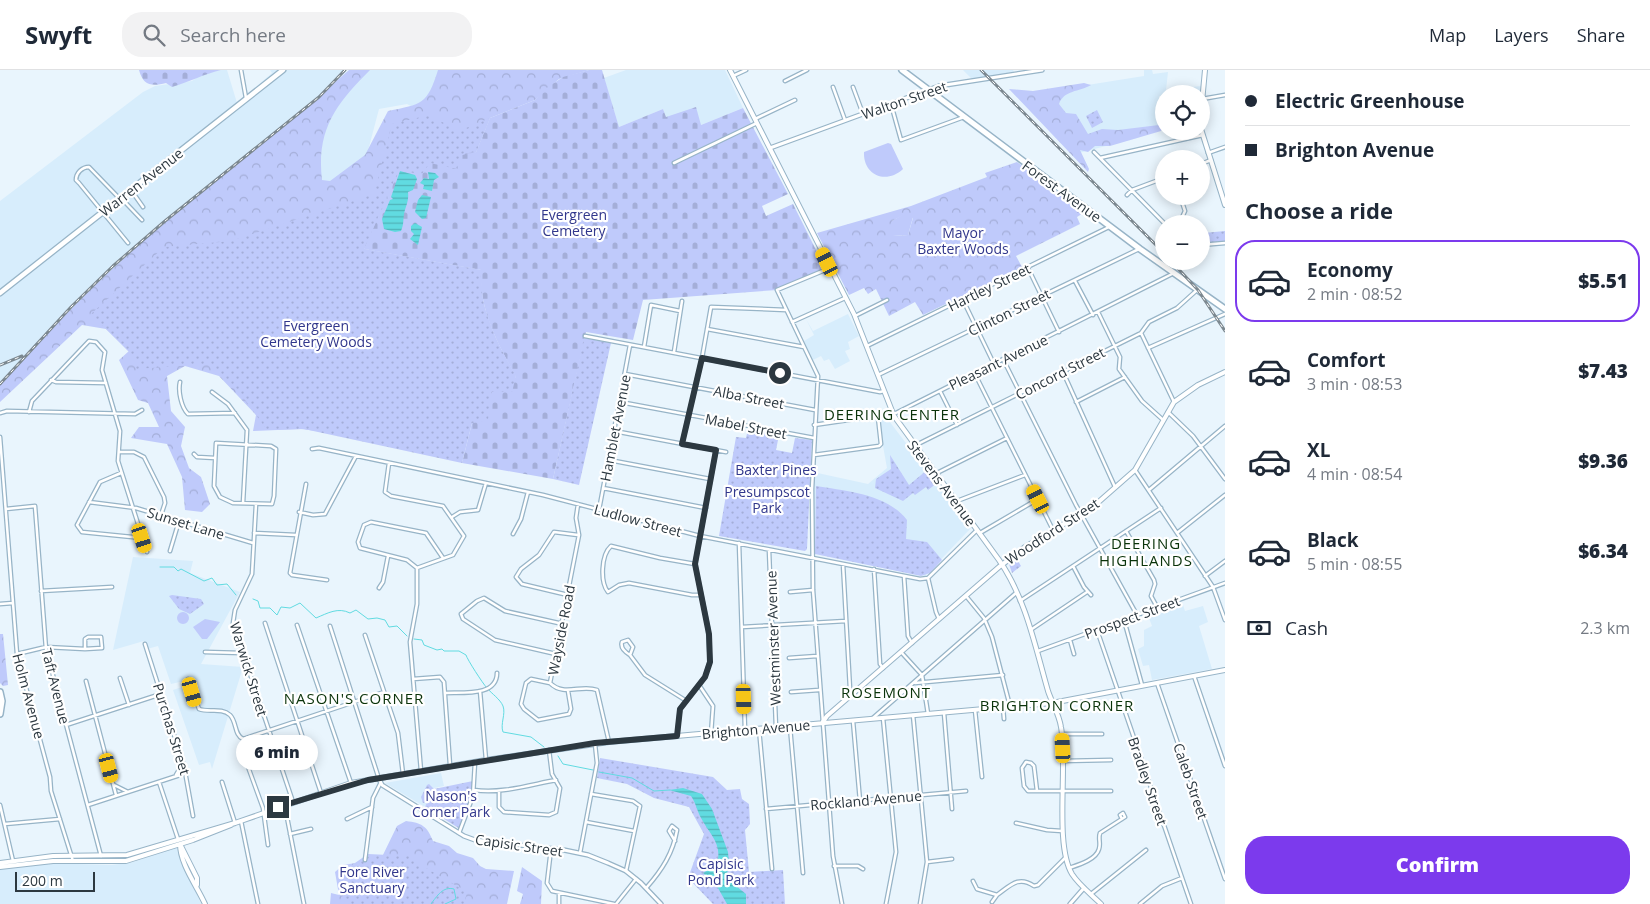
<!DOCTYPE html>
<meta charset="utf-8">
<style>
:root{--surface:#fff;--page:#f2f2f3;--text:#1f2937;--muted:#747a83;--line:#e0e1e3;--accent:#7c3aed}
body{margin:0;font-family:"Open Sans",sans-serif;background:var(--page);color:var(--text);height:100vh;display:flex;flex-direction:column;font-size:19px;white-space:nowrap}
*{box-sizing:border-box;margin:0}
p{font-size:16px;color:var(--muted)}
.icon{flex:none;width:28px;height:28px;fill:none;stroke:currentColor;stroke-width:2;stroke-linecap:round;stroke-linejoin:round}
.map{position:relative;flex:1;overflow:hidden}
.drawer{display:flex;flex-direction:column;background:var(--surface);width:425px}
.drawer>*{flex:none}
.top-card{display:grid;align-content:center;height:110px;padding:0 20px;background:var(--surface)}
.controls{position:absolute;left:1155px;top:15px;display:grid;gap:10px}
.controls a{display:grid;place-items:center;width:55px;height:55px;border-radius:50%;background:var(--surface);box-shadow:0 2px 12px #0003;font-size:25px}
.scale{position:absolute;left:15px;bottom:12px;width:80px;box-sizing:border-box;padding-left:5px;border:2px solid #2c3840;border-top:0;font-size:14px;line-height:18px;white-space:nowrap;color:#2c3840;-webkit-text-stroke:4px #fff;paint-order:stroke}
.end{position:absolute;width:22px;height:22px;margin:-11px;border:6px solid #2c3840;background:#fff;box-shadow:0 0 0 2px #fff}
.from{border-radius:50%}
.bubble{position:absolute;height:35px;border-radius:18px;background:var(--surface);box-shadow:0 2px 12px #0003;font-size:16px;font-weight:800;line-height:35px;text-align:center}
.car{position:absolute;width:15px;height:30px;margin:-15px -8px;border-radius:6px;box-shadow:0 0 4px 1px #0007;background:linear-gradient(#f5c518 24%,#345 0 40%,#f5c518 0 76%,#345 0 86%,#f5c518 0)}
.top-card b{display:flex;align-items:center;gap:18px;height:48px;font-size:19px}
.top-card b+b{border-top:1px solid var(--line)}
.top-card i{width:12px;height:12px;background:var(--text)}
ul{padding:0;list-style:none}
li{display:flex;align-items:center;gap:15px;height:82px;margin:0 10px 8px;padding:0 10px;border:2px solid transparent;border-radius:20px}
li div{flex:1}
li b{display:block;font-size:19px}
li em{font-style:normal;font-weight:800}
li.selected{border-color:var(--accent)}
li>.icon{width:45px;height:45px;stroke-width:1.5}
h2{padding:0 20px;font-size:22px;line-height:60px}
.pay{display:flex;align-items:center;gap:12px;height:55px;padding:0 20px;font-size:19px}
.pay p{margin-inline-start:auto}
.button{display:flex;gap:10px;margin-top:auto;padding:10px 20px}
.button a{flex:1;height:58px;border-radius:20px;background:var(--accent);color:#fff;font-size:20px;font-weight:800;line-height:58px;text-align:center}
header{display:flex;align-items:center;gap:30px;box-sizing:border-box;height:70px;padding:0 25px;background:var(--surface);border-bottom:1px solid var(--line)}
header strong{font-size:24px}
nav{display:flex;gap:28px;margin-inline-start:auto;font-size:18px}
.search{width:350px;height:45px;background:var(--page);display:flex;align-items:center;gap:12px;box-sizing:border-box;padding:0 18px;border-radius:20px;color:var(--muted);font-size:19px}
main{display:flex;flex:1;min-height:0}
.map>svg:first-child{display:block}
.built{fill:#d7edfc}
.grass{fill:#bfcafb}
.forest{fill:url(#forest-crowns);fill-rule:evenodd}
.cemetery{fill:url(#cemetery-stones)}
.park{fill:url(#park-dots)}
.water{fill:url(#water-rules)}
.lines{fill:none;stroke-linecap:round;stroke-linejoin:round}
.stream{stroke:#61dbe1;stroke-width:1}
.minor-casing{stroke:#97b4c7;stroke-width:5}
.tertiary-casing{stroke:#97b4c7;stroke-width:5.5}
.secondary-casing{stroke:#97b4c7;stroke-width:6}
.primary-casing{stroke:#97b4c7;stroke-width:7}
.trunk-casing{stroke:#97b4c7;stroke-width:8}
.motorway-casing{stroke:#97b4c7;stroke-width:8}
.minor{stroke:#fff;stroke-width:2.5}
.tertiary{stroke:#fff;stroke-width:3}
.secondary{stroke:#fff;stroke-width:4}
.primary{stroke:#fff;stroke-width:4.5}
.trunk{stroke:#fff;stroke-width:5}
.motorway{stroke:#fff;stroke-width:5}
.rail-casing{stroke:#7c8890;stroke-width:3}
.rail{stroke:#fff;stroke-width:1;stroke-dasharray:4;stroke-linecap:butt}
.route{stroke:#2c3840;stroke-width:6}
.labels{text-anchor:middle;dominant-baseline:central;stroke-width:4.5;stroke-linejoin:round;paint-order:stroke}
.street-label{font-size:14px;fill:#2c3840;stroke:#fff}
.park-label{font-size:14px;fill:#31378c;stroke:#fff}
.neighbourhood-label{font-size:15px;letter-spacing:1px;fill:#0a330a;stroke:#fff}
</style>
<header>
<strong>Swyft</strong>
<div class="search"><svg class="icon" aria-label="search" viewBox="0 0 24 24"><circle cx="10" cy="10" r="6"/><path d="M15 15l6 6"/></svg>Search here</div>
<nav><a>Map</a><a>Layers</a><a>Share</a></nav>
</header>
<main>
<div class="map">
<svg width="1225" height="834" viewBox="0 0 1225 834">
<defs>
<pattern id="forest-crowns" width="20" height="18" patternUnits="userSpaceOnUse" patternTransform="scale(1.25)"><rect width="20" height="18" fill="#bfcafb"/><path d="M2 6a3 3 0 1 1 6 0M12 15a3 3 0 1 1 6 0" fill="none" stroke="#a4aed8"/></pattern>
<pattern id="cemetery-stones" width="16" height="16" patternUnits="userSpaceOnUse" patternTransform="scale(1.25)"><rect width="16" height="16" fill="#bfcafb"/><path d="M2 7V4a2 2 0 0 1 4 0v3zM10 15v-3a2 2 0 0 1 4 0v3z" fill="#a4aed8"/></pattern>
<pattern id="park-dots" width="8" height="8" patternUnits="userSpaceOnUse" patternTransform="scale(1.25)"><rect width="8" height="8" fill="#bfcafb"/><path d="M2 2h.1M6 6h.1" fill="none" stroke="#a4aed8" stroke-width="1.8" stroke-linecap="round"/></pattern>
<pattern id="water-rules" width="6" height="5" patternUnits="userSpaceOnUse" patternTransform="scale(1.25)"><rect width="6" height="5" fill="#61dbe1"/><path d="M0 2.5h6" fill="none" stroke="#50b3b8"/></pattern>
</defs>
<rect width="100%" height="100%" fill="#e9f5fd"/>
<path class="built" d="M221,0H227L237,33L272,3L270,0H345L346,2L310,35L134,179L64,245L0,315V131L143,22L155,16L192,11L200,5Z
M357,0H589L563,7L459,61L407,34L379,39L360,111L307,129L318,32Z
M626,0H725L743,38L701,55L666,47L663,39L619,57L604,8Z
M963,0H1013L1014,2L972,9Z
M1144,0H1152L1153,4L1168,2L1166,20L1201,16V22L1159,26L1162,56L1137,68L1075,84L1018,26L1144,6Z
M848,244L859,266L848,272L850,279L845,281L850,291L835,299L829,289L824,291L821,286L813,290L804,271L814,265L806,249L813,261Z
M886,347L971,458L925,506L813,483V402L868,414L887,398L878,348Z
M133,487L193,491L190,503L240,522L201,594L243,597L212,699L210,692L199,695L173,620L185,616L184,611L171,614L158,576L147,579L144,571L113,580Z
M1183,535L1185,541L1203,536L1208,552L1199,556L1212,599L1152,610L1149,595L1143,596L1138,579L1144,576V560L1152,556L1149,548Z
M441,703L444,716L434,718L425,737L385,713Z
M177,777L201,834H0V799L43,793L112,795L133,792Z"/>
<path class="grass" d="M888,73L891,74L903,99C886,115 863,105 864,82Z
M907,142L913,147L908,165L893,166L892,151Z
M177 548a6 6 0 1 1 12 0a6 6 0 1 1-12 0Z
M205,549L220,552L207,569H202L193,557Z"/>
<path class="forest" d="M349,0H370C337,33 316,59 322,110L330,111L365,85L388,41C422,34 427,35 438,0H589L559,9L535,30L490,48L476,82L457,99L421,105L364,179L481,200L483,234L495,267L488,350L472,353L317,361L301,359L253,361L256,345L219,306L185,296L167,306L171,341L185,357L181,376L189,398L201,407L210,434L202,442L185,440L182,407L167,374L131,368L139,357H159L148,333L138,330L119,290L129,281L106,259L82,255L0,332V315C42,268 86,222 133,180C202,117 279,62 349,0Z
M1084,13L1091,15C1079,22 1064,20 1059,34L1066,43L1076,44L1088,64L1102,59L1118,60L1159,55L1163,49L1161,45L1164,27V55L1161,61L1110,76H1095L1088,82L1080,80L1089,99L1088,102L1009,19L1033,21Z
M1017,92L1085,142L1077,147L1080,154L1016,186L1022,197L923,245L915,232L889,246L876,219L868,224L864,218L849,225L817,163L911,136L987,107L985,103ZM907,143L909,147L913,148L908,165L893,166L895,158L892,151Z
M0,564H3L8,615L3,616L0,613Z
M406,751C422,753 427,756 433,771L449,776L457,783L473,788L480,796L486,799L514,801L507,834H330L331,823L339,825L335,802L343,795L381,789L397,756Z
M522,797L542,811L541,834H520L523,824L517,821Z"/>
<path class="cemetery" d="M139,0H221C204,4 189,12 172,17L166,13C151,17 143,15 139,0Z
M589,0H602L619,57L663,39L666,47L696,37L701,55L743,38L788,124L762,136L766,146L793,134L825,198L777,220L643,230L633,270L586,262L553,409L462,393L472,353L492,322L516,307C497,272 479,240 481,200L364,179L400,99L476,82L490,48L535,30L545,19L563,7Z"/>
<path class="park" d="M1097,40L1103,52L1092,58L1086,46Z
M429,45L459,61L490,48L476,82L461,84L457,99L430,93L421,105L399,99L364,179L481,200C479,240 497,272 516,306L512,322H492L488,350L472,353L462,393L304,359L267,360L240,323L209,294L136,299V289L91,244L164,177L231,171L374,124L392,54Z
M1202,154L1204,163L1225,161V171L1201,173Z
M584,268L611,273L579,415L553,409Z
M748,359L779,365L776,380L792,383L795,368L812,370L807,479L805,481L719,466L736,367L746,368Z
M890,385L909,415L927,400L937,413L928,420L926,417L915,425L913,423L903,431L875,418L876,409L891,399Z
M816,416C846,421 887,424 907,450L906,469L927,472L942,490L930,503L921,506L815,484Z
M1015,486L1021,496L1012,503L1009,494Z
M172,525L201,529L204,534L190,544L179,539L169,526Z
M600,688L713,707L727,720L740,719L742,729L749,734L750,754L745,760L749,802L783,800L785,834H713L688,808L704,764L689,737L654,728L627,714L597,708Z
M473,711V724L460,759L425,737L427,732L423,733L421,727L427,715L429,714L434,719Z
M368,784L409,786V788L467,822L464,834H345L339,804Z"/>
<path class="water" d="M400,101L415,105L417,109L413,120L408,122C409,131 406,135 404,144C403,150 404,154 401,161L395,162L384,159L382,149L390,130L393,129L391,127Z
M428,102L435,103L439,107L434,110L432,121L423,119L424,115L420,113L424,108L429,109Z
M422,125L431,127L426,148L422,149L415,142L418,130Z
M415,153L422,157L418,175L410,169L414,164L411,161V156Z
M683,718L702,724L712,739L728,782L729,795L726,808L746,824V834H727L714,811L703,803L716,796C724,775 710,765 701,748C697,741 696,733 691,726L669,720Z"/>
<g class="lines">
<path class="stream" d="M160,497H174L178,501L181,499L204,511L212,508L217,515L227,514L236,525
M253,529L258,531L260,538H270L277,545L281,537L290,538L300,533L316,548C328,543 338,537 350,543L356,540L368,549L377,548L385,550L389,557L397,556L407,566
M414,569L422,570L424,575L437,580L442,579L444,581H459L466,585C467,589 483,614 487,618C492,624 500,629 503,636C506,644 500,654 503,662L531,667L544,677
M558,686L563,694L593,700
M599,702L632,708L654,721L670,720
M431,834C437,826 443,816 454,819L456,829L445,834"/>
<g class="minor-casing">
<path id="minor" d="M241,0L246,28
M733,6L746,0
M785,11L807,0
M833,17L845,50
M853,17L863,44
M1202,29L1225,25
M891,34L901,70L964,47
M755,49L795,30
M1094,82L1165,154
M1208,83L1225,77
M1100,88L1203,65
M674,93L757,53
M1201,94L1211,90
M131,120L143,137
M1127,125L1132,120L1164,108
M121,128L142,150
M120,129L89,97C82,97 76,103 76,110L79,113L128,173
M1179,154L1185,141L1180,126
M1201,175L1225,173
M830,198L777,220L818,306L812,419L813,520L833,786L842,834
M1028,198L1059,262
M1075,211L1093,245
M963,230L994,294
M1098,242L1120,287L1119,299L1142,331L1162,349
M855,246L887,230
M792,252L845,228
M707,259L804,277
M1141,263L1174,332
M585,266L880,322L884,321
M867,276L1109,157
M644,277L651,235L680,241
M1148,278L1225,244
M674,282L682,231
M1003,289L1076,435L1137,545
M1063,302L1115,417
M625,304L815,340
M975,304L1053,460
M878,305L1139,179
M51,310L56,312L106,313
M180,312C178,321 181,337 188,344L235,343
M940,321L957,355
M212,322L228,334L247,360L243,433
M620,332L814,368
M1076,332L1125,307
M29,342L32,331L89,271L96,272L105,282L102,300L120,361L118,391L147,482
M1168,342L1193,366L1225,409
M0,343L7,341L135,344L142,340
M814,355L896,343L1174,203
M614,361L726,382
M0,367L17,584L50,707L51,721L73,791
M216,373L271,376L276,379L274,426L272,434L233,433L220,427L214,416Z
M682,374L702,288L711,237L786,240
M916,375L1141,263L1149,252L1177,238L1197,220
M312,379L319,378L543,425L700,466L920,509L928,508L977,460
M120,382H134L144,387L164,427L165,433L161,445
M194,384L197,387L215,388
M814,385L879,376L881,374L878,347
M609,390L710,409
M389,393L385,422L391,426L443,436L464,466L453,485L417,498
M1135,400L1213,517L1225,550
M121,403L100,412L77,455L82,462L142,468
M935,404L1007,368
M306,414L290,503L292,505L327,510
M603,418L706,438
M1149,420L1225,356
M957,431L1025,405
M89,432L136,438L253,473
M256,434L252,504L235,540L233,553L293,732
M578,434L576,448L579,465L550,613C564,627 581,614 597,620L609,672
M6,439L35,436L46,579L101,786
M599,440L630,275
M299,442L313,445L325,444L356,386
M452,447L460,442L478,440L486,413
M1126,461L1154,510L1155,514L1151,526L1157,537
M254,463L296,465
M980,463L1038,429
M1177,463L1225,425
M513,464L521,449L528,422
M739,473L745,660
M769,480L776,658
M170,481L179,451
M695,494L660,488L611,476C601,485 600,512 608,522L619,515L629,513L692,525H701
M843,494L850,619L854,623
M1073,496L1084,517L1091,525
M417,498V534L410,572L421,701
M417,498L407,490L360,478L358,472L364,455L371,452L426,463L443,488
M874,499L880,594L883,598
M904,506L908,566L912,573
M1205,506L1225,491
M928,508L936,542L939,549
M379,518L383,512L388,486
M41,521L112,517
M790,522L813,520
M568,525L522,514L516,507L521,499L539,485L554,462L578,465
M966,526L984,548L992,567L1010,636
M1020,531L1161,438
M0,534L13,533
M1124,550L1142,615
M265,553L321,723
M297,555L351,713
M330,556L379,709
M742,557L846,551
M1032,559L1087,522
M1097,560L1191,834
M365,565L398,663L403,704
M88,567H101L102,578L85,579V569Z
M1070,570L1074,584
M145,574L184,696L193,746
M1038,581L1225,513
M205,582L242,583
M901,582L922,605L928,644
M17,584L46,577L85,579
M556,584L495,570L463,549L461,544L477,531L484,528L505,541L563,554
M630,585C625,582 620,578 622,572L628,570L633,577L630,585L645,605L685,630
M789,588L817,586
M1194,606L1225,696
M120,608L129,635
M188,609L199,639C209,643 221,637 230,645C237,652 234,665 243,669L384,622
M413,609L440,607L444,612L450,695
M86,611L116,725
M550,613L531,609L526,613L521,634L524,639L538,650L569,644L571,639L568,621
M915,613L1003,605
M1157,613L1225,809
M699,615L713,636L711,664
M480,621L486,690
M791,622L819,620
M445,623C462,622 497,627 497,603
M1003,637L1004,649
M975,640L982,707
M944,643L952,739
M913,645L927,792L920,834
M873,648L1016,523
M883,648L896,782L886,834
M853,651L860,731
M66,655L161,624
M790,657L803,803
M759,659L772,799
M1062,664H1102
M677,666L680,639L705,607L710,591L708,558L695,494L716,380
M1063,691L1111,690
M247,694L263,738L268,775
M176,705L183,693
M159,712L178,769
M222,712L235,753
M114,715L128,722
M474,720C501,724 529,715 556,710
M1037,721L1034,696L1031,693L1026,692L1022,698L1024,716L1028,721H1111
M499,722V737L504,742L549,745L556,742L560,718L552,704L549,680
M591,724L633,731L640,736L626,801
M0,735L13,791
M88,735L186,703
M285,737L304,834
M766,739L966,721
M347,749L372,737
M241,751L258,834
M586,752L634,761
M1016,753L1047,760L1062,761
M5,754L60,749
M459,763L473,726L475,692
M290,764L311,759
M551,779L547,813L552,821L614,834
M580,783L597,693L595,674
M365,790L373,728L380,714
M927,792L952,789
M834,796H858L863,799
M1069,798C1078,795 1096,790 1099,779C1101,773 1098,769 1100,763L1125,747L1123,743L1120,745L1122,749
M973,811L977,819L997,825C1010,816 1018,805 1034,816L1038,815L1065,788
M647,817C662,800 673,783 677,760L672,756L669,761L675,771
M1091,824L1146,780
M992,832L997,825
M559,834V823
M616,834L636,809
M1140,834L1162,816L1182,808"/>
</g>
<g class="tertiary-casing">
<path id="tertiary" d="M770,78L939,16L1042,0
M379,709L382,715L464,766L475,770L564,780L588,785L608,793L626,801L641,813L661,834
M1070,834L1084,818"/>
</g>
<g class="secondary-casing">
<path id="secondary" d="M730,0L854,244L894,346L999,490C1026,529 1035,576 1048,621C1052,633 1059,644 1061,657C1068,695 1054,774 1072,804C1079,815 1091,824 1101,834
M1201,43L1205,0
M1201,59L1225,135
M822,653L827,646L999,497L1025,477L1094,436L1135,400L1174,332L1198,315L1225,302
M180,774C180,794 197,816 205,834
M180,774L197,808V815
M0,793L53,786L127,785L235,753L351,713L486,690L609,672L1052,633L1225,600
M0,797L53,791H126L193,770L231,755"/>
</g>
<g class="primary-casing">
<path id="primary" d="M0,223L283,0"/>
</g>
<g class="trunk-casing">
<path id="trunk" d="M902,0L1140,179L1225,239"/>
</g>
<g class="motorway-casing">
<path id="motorway" d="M0,622L2,631L0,644"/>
</g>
<use href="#minor" class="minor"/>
<use href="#tertiary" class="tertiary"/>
<use href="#secondary" class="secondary"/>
<use href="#primary" class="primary"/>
<use href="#trunk" class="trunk"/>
<use href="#motorway" class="motorway"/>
<g class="rail-casing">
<path id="rail" d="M981,0L1164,183
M1171,191L1198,220L1225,261
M0,295L22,286
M0,314L71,237L113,196L165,151L319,27L345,0"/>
</g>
<use href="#rail" class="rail"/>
</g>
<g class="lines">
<path class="route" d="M278,737L368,710L595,673L677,666L680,639L705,607L710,592L709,564L695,494L716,380L682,374L702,288L780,303"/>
</g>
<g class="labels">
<g class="street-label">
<text transform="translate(904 30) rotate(-19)">Walton Street</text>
<text transform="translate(141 112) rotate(-38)">Warren Avenue</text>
<text transform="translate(1062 121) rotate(36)">Forest Avenue</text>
<text transform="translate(989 217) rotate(-26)">Hartley Street</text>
<text transform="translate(1009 242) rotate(-26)">Clinton Street</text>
<text transform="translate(998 292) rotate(-26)">Pleasant Avenue</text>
<text transform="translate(1060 303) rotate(-27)">Concord Street</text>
<text transform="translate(749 327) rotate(11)">Alba Street</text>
<text transform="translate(746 356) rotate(11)">Mabel Street</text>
<text transform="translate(615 358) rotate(-79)">Hamblet Avenue</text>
<text transform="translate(942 413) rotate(53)">Stevens Avenue</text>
<text transform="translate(638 450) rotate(15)">Ludlow Street</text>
<text transform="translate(186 453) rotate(17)">Sunset Lane</text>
<text transform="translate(1052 461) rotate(-33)">Woodford Street</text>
<text transform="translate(1132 547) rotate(-20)">Prospect Street</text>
<text transform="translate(561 560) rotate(-79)">Wayside Road</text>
<text transform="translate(773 568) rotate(-92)">Westminster Avenue</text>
<text transform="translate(249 599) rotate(73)">Warwick Street</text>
<text transform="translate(56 616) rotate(76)">Taft Avenue</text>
<text transform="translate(29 626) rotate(75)">Holm Avenue</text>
<text transform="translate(172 659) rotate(73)">Purchas Street</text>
<text transform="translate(756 659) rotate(-5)">Brighton Avenue</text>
<text transform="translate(1148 711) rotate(71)">Bradley Street</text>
<text transform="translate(1191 711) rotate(71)">Caleb Street</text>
<text transform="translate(866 730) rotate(-5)">Rockland Avenue</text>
<text transform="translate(519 775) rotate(8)">Capisic Street</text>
</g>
<g class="park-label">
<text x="574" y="144">Evergreen<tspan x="574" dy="16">Cemetery</tspan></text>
<text x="963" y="162">Mayor<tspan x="963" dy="16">Baxter Woods</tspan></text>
<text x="316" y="255">Evergreen<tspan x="316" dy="16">Cemetery Woods</tspan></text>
<text x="776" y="399">Baxter Pines</text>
<text x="767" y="421">Presumpscot<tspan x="767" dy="16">Park</tspan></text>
<text x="451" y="725">Nason's<tspan x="451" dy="16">Corner Park</tspan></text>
<text x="721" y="793">Capisic<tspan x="721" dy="16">Pond Park</tspan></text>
<text x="372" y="801">Fore River<tspan x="372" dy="16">Sanctuary</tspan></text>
</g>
<g class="neighbourhood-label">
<text x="892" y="344">DEERING CENTER</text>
<text x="1146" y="473">DEERING<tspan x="1146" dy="17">HIGHLANDS</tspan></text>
<text x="886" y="622">ROSEMONT</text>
<text x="354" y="628">NASON'S CORNER</text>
<text x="1057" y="635">BRIGHTON CORNER</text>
</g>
</g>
</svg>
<div class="controls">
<a><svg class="icon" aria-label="locate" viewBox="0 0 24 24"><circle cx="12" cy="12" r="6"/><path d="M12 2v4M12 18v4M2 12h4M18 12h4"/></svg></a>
<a>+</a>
<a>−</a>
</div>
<div class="scale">200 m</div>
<i class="end from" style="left:780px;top:303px"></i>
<i class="end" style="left:278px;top:737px"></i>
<div class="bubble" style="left:236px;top:665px;width:82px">6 min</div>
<i class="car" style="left:827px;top:192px;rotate:334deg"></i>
<i class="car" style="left:1038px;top:429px;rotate:333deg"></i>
<i class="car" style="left:142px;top:468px;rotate:162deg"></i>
<i class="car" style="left:192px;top:622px;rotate:164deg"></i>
<i class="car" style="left:744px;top:629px;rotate:178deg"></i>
<i class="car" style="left:1063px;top:678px;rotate:357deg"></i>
<i class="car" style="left:109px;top:698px;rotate:165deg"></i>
</div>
<section class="drawer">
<div class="top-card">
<b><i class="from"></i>Electric Greenhouse</b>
<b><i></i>Brighton Avenue</b>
</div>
<h2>Choose a ride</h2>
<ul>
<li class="selected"><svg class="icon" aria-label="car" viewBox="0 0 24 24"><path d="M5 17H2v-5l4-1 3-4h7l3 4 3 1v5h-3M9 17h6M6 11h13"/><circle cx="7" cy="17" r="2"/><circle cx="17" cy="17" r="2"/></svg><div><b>Economy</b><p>2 min · 08:52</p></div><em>$5.51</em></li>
<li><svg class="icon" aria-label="car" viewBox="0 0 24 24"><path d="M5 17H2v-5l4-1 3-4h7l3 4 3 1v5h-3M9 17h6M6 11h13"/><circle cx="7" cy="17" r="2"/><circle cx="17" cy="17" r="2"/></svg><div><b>Comfort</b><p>3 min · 08:53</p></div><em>$7.43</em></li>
<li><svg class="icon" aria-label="car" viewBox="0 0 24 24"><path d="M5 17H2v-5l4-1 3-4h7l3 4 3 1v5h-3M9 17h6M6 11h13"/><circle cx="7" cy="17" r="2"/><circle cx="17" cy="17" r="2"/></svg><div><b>XL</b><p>4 min · 08:54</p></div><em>$9.36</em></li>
<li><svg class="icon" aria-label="car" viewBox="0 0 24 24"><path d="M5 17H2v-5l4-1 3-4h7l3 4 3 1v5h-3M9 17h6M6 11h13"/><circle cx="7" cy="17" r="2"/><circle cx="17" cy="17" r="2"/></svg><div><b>Black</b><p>5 min · 08:55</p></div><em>$6.34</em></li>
</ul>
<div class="pay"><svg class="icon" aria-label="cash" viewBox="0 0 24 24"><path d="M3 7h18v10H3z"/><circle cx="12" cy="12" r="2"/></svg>Cash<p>2.3 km</p></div>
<div class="button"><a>Confirm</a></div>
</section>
</main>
